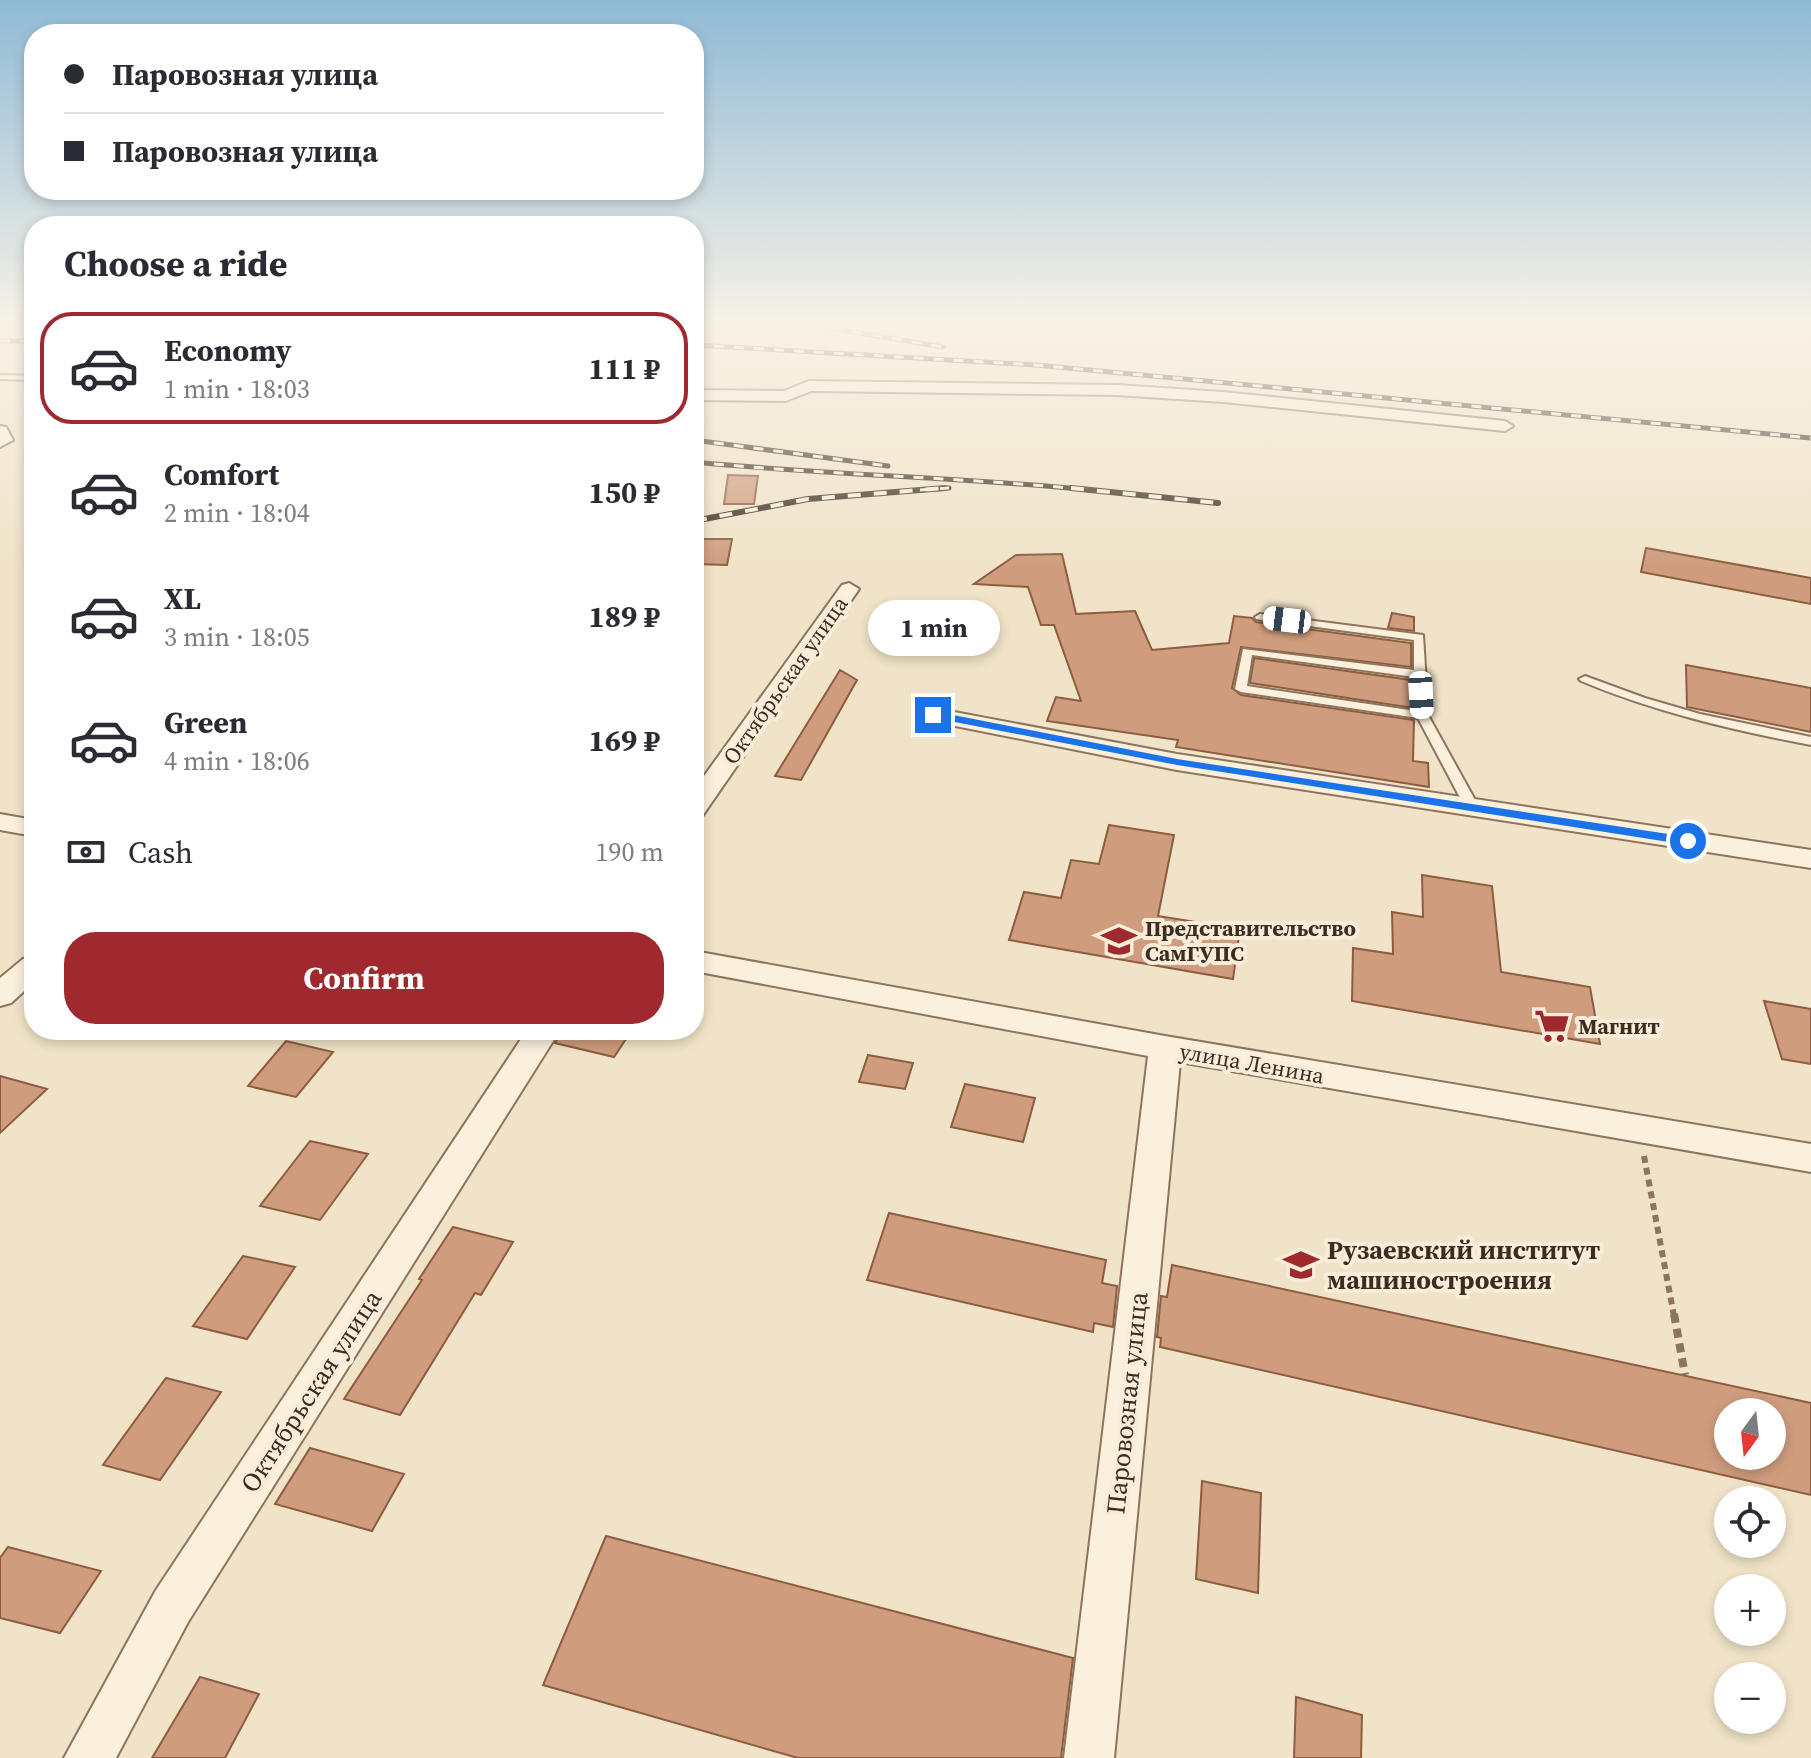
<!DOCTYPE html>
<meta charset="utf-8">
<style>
:root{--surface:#fff;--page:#f2f2f3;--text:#2b2b33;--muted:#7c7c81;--line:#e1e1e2;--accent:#9f292f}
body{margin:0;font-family:"Source Serif 4",serif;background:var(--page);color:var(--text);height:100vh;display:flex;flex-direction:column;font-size:30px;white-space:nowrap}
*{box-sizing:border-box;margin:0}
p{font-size:26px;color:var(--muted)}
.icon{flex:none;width:44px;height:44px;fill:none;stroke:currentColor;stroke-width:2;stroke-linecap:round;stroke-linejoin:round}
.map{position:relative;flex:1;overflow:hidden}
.drawer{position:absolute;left:24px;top:216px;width:680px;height:824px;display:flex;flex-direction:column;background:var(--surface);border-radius:32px;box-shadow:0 4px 12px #0003}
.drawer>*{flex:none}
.top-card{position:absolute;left:24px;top:24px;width:680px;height:176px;border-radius:32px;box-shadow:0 4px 12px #0003;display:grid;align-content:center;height:176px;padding:0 40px;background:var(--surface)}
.needle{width:52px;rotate:195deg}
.controls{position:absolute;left:1714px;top:1398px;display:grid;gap:16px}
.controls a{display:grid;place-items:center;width:72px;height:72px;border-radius:50%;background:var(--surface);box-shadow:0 4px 12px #0003;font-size:40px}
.end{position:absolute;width:36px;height:36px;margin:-18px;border:10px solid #1a73e8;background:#fff;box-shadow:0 0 0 4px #fff}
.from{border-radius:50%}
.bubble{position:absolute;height:56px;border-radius:28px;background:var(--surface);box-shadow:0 4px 12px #0003;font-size:26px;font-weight:700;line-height:56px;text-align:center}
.car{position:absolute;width:24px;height:48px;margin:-24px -12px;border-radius:10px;box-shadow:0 0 6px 2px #0007;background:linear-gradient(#fff 24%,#345 0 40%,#fff 0 76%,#345 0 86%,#fff 0)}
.top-card b{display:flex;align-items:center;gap:28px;height:76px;font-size:30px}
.top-card b+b{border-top:2px solid var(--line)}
.top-card i{width:20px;height:20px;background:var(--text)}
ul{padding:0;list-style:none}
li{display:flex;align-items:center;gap:24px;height:112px;margin:0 16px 12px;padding:0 24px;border:4px solid transparent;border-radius:32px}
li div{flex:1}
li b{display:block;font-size:30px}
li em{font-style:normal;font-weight:700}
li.on{border-color:var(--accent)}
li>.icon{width:72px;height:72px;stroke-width:1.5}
h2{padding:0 40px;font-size:36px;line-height:96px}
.pay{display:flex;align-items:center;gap:20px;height:88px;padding:0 40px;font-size:30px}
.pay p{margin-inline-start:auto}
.button{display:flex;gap:16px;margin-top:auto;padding:16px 40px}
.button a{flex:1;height:92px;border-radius:32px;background:var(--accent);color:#fff;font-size:32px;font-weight:700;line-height:92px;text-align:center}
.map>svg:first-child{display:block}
.building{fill:#cf9c7d;stroke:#8d5c41;stroke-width:2;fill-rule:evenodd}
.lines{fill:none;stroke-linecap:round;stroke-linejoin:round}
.service-casing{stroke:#8d745c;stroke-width:4}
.minor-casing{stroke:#8d745c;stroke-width:4}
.path-far1{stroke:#8d745c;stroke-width:6;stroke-dasharray:7 5;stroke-linecap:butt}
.path{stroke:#8d745c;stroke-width:8;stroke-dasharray:9 6;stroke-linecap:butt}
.service{fill:#faf0dc;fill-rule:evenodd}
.minor{fill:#faf0dc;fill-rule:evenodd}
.rail-far1-casing{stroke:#3d2d20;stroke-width:5}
.rail-casing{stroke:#3d2d20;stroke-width:6}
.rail-far1{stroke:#f7edd8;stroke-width:3;stroke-dasharray:10;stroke-linecap:butt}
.rail{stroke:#f7edd8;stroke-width:4;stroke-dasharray:13;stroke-linecap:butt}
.route{fill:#1a73e8}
.labels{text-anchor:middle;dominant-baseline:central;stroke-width:8;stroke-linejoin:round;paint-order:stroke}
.street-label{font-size:22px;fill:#3d2d20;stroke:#f7edd8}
.poi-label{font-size:22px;font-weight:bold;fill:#3d2d20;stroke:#f7edd8;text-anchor:start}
.near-poi-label{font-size:26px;font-weight:bold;fill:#3d2d20;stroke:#f7edd8;text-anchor:start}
.near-street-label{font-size:26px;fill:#3d2d20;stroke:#f7edd8}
</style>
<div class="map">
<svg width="1811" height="1758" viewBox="0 0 1811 1758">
<rect width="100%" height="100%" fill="#f0e3c8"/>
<path class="building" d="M728,475L758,476L754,504H724Z
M694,539H732L727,565L694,564Z
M1646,548L1811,578V604L1641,572Z
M1062,554L1076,614L1135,611L1152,650L1229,643L1234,616L1252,618L1256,622L1411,643V667L1241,647L1232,688L1241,695L1414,720L1413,761L1428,763L1429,787L1176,747L1178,740L1047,721L1056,697L1081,701L1054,625H1041L1028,587L974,584L1016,555Z
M1392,613L1414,617V631L1388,628Z
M1254,658L1411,680L1413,708L1250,683Z
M1686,665L1811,688V732L1687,707Z
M840,670L857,680L801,780L775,776Z
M1109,825L1174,835L1158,916L1240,929L1233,979L1009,940L1024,892L1061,898L1071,860L1099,864Z
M1422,875L1492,886L1501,972L1590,987L1600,1044L1352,1001L1353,948L1393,954L1392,912L1423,917Z
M1764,1001L1811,1009V1064L1782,1059Z
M563,1030H632L614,1057L555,1043Z
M286,1041L333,1052L296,1097L248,1086Z
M868,1055L913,1063L905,1089L859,1082Z
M0,1076L47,1089L0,1133Z
M965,1084L1035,1098L1023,1142L951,1127Z
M310,1141L368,1154L320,1220L260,1206Z
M889,1213L1106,1260L1102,1283L1117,1286L1113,1327L1094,1323L1093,1332L867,1280Z
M453,1227L513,1242L481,1295L475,1293L400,1415L344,1399L422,1280L419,1279Z
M243,1256L295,1267L247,1339L193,1326Z
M1172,1265L1811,1403V1495L1160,1347L1161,1338L1157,1337L1161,1296L1167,1297ZM1728,1412H1772V1456H1728Z
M166,1378L221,1392L160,1480L103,1465Z
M310,1448L404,1474L372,1531L275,1504Z
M1202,1481L1261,1493L1258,1593L1196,1579Z
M606,1536L1073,1658L1061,1758H798L543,1685Z
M8,1547L101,1571L60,1633L0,1618V1558Z
M200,1677L259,1694L225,1758H152Z
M1296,1697L1362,1715L1361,1758H1294Z"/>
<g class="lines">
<g class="service-casing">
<path id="service" d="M0,375L34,376V380L0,379Z
M1260,614L1423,635L1428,715L1480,809L1478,812L1473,813L1466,809L1418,718L1241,692L1235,689L1243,649L1414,670V640L1256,619L1255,617ZM1252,655L1414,677L1416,711L1247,686Z
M1585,676L1645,698L1700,714L1811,737V745C1732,730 1655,712 1581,681L1579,679Z"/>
</g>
<g class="minor-casing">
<path id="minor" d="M809,381L1117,385L1223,392L1505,421L1513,426L1505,431L1223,402L1117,395L811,391L786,401L694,400V390L784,391Z
M0,426L6,427L13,440L0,447Z
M849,583L859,589L703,815L694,817V790L842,585Z
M933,708L1177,754L1811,850V868L1177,770L925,720L921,715L925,710Z
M0,814L34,820V836L0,830Z
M694,951L1165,1036L1811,1144V1172L1180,1062L1114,1758H1064L1148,1056L694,971Z
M34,956V982L11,1003L0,1006V978L23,959Z
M527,1030H560L188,1622L116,1758H64L156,1590Z"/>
</g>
<path class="path-far1" d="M1644,1156L1674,1316"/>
<path class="path" d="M1674,1314L1685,1375"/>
<use href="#service" class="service"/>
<use href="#minor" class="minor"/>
<g class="rail-far1-casing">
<path id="rail-far1" d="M813,325L943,347
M0,341H34
M694,345L1036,365L1811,438
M694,440L888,466
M694,462C826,475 959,477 1091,490
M920,490L949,488"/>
</g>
<g class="rail-casing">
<path id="rail" d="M1071,488L1218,503
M694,521L808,499L945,488"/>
</g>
<use href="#rail-far1" class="rail-far1"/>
<use href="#rail" class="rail"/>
</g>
<linearGradient id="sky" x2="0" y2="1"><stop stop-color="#8fbad6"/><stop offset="0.57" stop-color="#f8f2e6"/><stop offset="1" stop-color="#f8f2e6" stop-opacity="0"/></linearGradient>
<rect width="1811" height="571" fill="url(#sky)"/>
<path class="route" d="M933,711L1177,759L1688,837L1694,841L1688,845L1177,765L929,717V712Z"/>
<defs>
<g id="university-bare" transform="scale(2.76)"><path d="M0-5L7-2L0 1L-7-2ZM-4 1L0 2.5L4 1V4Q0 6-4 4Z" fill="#9f292f" stroke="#f7edd8" stroke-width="2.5" paint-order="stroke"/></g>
<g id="supermarket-bare" transform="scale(2.76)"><path d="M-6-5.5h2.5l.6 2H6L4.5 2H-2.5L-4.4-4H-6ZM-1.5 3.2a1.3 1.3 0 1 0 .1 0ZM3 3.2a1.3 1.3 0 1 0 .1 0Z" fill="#9f292f" stroke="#f7edd8" stroke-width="2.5" paint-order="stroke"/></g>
</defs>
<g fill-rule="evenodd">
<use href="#university-bare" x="1119" y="941"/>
<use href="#supermarket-bare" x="1552" y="1026"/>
<use href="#university-bare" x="1301" y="1265"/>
</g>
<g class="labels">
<g class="street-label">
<text transform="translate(785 680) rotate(-55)">Октябрьская улица</text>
<text transform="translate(1252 1063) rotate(10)">улица Ленина</text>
</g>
<g class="poi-label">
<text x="1145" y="928">Представительство<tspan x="1145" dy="25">СамГУПС</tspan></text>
<text x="1578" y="1026">Магнит</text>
</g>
<g class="near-poi-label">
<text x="1327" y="1250">Рузаевский институт<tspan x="1327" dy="30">машиностроения</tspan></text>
</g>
<g class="near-street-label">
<text transform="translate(311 1391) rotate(-57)">Октябрьская улица</text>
<text transform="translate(1127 1403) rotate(-84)">Паровозная улица</text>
</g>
</g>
</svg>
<div class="controls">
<a><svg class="needle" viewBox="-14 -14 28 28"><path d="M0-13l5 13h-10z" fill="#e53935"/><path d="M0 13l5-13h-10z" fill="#7c7c81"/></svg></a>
<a><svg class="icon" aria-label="locate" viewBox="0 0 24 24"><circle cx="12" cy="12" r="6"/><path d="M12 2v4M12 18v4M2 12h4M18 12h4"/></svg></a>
<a>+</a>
<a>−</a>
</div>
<i class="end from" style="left:1688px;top:841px"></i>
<i class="end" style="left:933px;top:715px"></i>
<div class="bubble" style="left:868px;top:600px;width:132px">1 min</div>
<i class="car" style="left:1287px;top:620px;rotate:277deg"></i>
<i class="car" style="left:1421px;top:695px;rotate:177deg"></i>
<div class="top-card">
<b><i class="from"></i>Паровозная улица</b>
<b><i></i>Паровозная улица</b>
</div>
<section class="drawer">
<h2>Choose a ride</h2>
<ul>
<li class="on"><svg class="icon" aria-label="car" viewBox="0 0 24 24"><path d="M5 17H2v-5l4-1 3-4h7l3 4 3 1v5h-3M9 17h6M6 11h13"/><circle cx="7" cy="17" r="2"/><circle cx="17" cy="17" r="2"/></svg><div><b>Economy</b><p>1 min · 18:03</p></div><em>111 ₽</em></li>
<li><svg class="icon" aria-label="car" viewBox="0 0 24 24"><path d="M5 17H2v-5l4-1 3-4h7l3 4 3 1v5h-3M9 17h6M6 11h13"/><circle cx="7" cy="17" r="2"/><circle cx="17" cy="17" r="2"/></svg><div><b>Comfort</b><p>2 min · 18:04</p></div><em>150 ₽</em></li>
<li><svg class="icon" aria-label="car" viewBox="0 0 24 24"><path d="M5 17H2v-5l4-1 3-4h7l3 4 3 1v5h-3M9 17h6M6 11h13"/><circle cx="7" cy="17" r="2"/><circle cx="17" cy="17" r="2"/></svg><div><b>XL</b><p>3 min · 18:05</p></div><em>189 ₽</em></li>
<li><svg class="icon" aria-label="car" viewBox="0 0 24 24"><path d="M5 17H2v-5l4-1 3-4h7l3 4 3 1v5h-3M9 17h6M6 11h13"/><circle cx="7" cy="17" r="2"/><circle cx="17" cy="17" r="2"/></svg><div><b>Green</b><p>4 min · 18:06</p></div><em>169 ₽</em></li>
</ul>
<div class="pay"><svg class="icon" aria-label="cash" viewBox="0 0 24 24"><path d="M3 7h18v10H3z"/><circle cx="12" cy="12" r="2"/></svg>Cash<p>190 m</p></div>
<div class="button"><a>Confirm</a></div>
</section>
</div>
